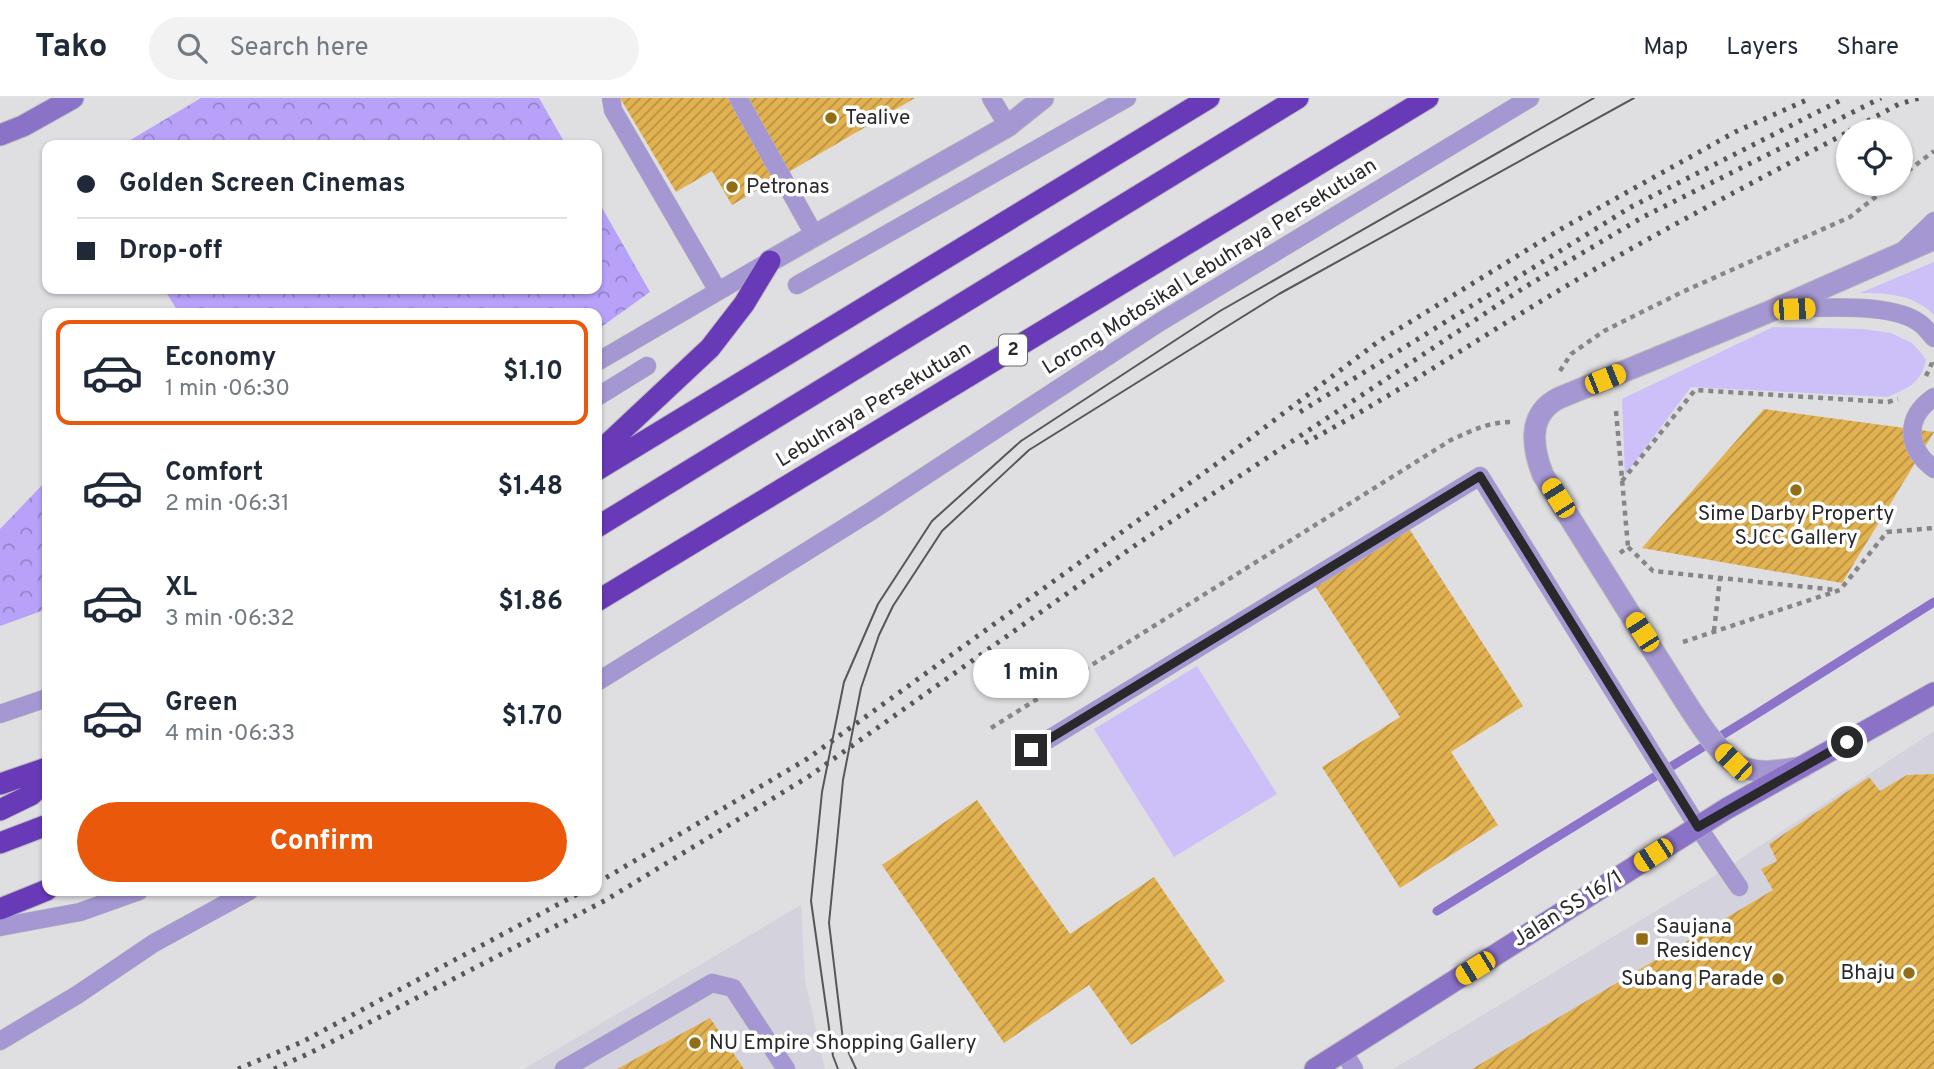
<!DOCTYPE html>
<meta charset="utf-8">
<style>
:root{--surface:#fff;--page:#f2f2f3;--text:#1f2937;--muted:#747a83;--line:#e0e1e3;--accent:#ea580c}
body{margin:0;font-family:Overpass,sans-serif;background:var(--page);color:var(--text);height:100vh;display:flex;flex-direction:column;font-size:26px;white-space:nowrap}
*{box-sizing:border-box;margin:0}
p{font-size:23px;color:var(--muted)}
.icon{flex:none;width:38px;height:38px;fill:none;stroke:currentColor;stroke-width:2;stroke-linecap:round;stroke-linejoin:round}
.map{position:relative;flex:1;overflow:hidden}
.drawer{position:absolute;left:42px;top:210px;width:560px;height:588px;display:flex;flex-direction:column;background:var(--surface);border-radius:14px;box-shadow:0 2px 5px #0004}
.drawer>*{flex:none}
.guide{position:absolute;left:42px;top:42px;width:560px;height:154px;border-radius:14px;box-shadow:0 2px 5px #0004;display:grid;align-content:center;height:154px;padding:0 35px;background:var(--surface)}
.buttons{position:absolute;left:1836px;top:21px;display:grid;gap:14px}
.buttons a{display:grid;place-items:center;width:77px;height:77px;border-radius:50%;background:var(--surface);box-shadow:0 2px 5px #0004;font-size:35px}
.end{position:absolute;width:32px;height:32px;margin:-16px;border:9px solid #29282a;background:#fff;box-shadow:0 0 0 4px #fff}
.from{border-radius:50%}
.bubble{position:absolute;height:49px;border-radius:24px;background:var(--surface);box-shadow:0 2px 5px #0004;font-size:23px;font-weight:700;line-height:49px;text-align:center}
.car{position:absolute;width:21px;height:42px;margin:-21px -10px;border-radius:9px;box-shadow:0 0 5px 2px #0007;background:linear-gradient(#f5c518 24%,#345 0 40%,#f5c518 0 76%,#345 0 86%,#f5c518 0)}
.guide b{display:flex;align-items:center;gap:24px;height:66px;font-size:26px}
.guide b+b{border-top:2px solid var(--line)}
.guide i{width:18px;height:18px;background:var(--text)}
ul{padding:12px 0 0;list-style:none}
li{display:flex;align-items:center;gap:21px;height:105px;margin:0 14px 10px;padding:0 21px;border:4px solid transparent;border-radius:14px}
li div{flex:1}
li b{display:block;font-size:26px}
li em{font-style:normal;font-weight:700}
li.on{border-color:var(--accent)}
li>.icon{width:63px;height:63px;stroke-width:1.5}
.cta{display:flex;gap:14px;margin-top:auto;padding:14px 35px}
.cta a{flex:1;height:80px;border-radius:42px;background:var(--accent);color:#fff;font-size:28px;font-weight:700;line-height:80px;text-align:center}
header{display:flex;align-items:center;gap:42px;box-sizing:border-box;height:98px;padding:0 35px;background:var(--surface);border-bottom:2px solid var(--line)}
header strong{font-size:33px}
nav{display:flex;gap:38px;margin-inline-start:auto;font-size:24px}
.search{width:490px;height:63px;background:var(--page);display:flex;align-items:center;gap:18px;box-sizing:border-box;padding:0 24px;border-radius:38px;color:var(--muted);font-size:26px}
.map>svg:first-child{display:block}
.built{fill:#d4d3dd}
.green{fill:#cdc0f9}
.forest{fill:url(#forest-crowns)}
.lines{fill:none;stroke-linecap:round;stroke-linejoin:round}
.stream{stroke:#8b74c9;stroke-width:9}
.building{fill:url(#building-hatch)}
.lane-casing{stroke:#bbbabc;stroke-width:19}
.street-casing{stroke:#bbbabc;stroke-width:23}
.secondary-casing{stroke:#bbbabc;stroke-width:23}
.highway-casing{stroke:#bbbabc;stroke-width:23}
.path{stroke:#868587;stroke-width:4.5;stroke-dasharray:5 5;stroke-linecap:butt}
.lane{stroke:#a597d1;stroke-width:18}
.street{stroke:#a597d1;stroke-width:21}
.secondary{stroke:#8a72c7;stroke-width:21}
.highway{stroke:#683ab7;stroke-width:21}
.tram{stroke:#575659;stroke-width:2}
.rail{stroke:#575659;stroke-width:5;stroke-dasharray:3.5 7;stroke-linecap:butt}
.route{stroke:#29282a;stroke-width:9}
.poi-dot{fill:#926d15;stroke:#fff;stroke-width:2.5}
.labels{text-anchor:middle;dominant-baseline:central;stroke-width:7;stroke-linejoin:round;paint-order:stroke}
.shield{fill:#fff;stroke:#69686a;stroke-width:2}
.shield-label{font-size:19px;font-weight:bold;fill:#29282a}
.poi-label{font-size:21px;fill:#29282a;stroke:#fff;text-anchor:start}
.street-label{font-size:21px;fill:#29282a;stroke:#fff}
</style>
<header>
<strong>Tako</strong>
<div class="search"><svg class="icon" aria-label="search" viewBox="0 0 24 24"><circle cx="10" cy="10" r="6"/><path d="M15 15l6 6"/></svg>Search here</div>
<nav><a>Map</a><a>Layers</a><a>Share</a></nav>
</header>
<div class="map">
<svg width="1934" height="971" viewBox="0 0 1934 971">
<defs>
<pattern id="forest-crowns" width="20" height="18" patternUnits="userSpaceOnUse" patternTransform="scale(1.75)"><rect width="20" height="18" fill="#b8a1f9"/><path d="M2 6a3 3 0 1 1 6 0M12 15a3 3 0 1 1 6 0" fill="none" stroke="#9683ca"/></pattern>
<pattern id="building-hatch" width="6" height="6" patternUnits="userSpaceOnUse" patternTransform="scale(1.75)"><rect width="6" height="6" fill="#e2b251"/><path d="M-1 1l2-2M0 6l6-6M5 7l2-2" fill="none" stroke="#b79143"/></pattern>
</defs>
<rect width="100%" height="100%" fill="#dfdee1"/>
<path class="built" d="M1934,633V971H1393L1719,775Z
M801,807L805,882L825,971H524Z"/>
<path class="green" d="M1934,164V217C1913,196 1888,195 1860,195Z
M1773,229L1863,231L1891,235L1912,245L1921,255L1926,262C1921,285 1908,290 1888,299L1691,289L1625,377L1622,301Z
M1197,568L1277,696L1174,759L1094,631Z"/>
<path class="forest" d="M201,0H539L566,47H122Z
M597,101L650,194L597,232V215H179L164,191H597Z
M47,382V511L0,528V431Z"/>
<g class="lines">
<path class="stream" d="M1437,813L1758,615L1934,504"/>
</g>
<path class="building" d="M620,0H915L732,107L712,73L676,94Z
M1764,311L1934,334L1842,485L1642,450Z
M1408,429L1523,608L1451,654L1498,727L1400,790L1322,669L1400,619L1315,488Z
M1934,676V971H1472L1773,792L1761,771L1777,763L1769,746L1869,679L1880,693L1907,677Z
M977,702L1070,836L1154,779L1225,883L1131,947L1089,887L1004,945L882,767Z
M710,920L744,971H617Z"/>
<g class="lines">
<g class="lane-casing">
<path id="lane" d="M611,0L613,12L718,193
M738,0L815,138
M991,0L1008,28
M1905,151L1934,123
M797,187L1127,0
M1781,211C1816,210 1889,204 1918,224C1925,228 1929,235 1934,240
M597,264L770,163
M597,299L647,268
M1934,299C1905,319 1905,349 1934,371
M597,584L873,412L1160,224L1530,0
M0,616L47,600
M1031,652L1480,378L1698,729L1739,789
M0,829L80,814L139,793
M0,943L77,897L154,845L249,793
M1343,953L1354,971
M564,971L712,885L733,890L786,971"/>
</g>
<g class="street-casing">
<path id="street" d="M770,163L1008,28L1043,0
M1802,669C1779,673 1755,678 1734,665C1712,649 1683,600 1668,576C1626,510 1585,444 1543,377C1532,349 1527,316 1559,300L1766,215L1934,141"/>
</g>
<g class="secondary-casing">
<path id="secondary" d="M0,37L23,28L73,0
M1315,971L1726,711L1934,595"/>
</g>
<g class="highway-casing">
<path id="highway" d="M597,356L710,250L744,206L770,163
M597,372L1209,0
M597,429L1298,0
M597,503L1428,0
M0,686L47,670
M0,712L31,697L47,682
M0,745L47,727
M0,811L47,792"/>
</g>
<path class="path" d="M1900,79L1934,53
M1560,273L1571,256L1604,233L1680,195L1850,119L1892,86
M1926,278L1932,265L1931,260
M1616,313L1628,449
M1622,383L1695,292L1888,304L1898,301
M1620,455L1628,449L1653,473L1836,492
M1714,533L1720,480
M1683,544L1840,492L1887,434L1934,430
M991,630L1451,342C1471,333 1488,324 1511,324"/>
<use href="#lane" class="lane"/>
<use href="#street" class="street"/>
<use href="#secondary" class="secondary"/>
<use href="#highway" class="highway"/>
<path class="tram" d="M838,971L833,958L811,803L822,694L844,584L878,506L932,423L1021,343L1220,213L1594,0
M856,971L843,942L829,825L843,682L861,590L879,537L893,508L942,433L1029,352L1279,196L1634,0"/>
<path class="rail" d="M1849,33L1899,6L1920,0
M1300,314L1631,109L1845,0
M1305,345C1397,296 1483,237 1573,184C1663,131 1756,83 1848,34
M597,785L807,661L1219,364L1379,243L1561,131L1735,34L1811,0
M238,971L302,944L583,793
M274,971L310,955L606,802L808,679L1137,446L1525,189L1643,119L1881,0"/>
</g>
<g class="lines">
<path class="route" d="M1031,652L1480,378L1698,729L1847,644"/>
</g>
<g class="poi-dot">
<circle cx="831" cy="20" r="7"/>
<circle cx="732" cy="89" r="7"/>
<circle cx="1796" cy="392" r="7"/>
<rect x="1635" y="834" width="14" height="14" rx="3.5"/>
<circle cx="1909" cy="875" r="7"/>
<circle cx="1778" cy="881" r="7"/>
<circle cx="695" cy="945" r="7"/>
</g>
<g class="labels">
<rect class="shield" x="999" y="236.5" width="28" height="31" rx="5"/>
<g class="shield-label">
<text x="1013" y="252">2</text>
</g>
<g class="poi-label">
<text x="845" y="20">Tealive</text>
<text x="746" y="89">Petronas</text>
<text x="1796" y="416" text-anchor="middle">Sime Darby Property<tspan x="1796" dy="24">SJCC Gallery</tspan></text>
<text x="1656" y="829">Saujana<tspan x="1656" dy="24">Residency</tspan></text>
<text x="1895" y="875" text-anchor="end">Bhaju</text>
<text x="1764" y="881" text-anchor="end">Subang Parade</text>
<text x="709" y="945">NU Empire Shopping Gallery</text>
</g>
<g class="street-label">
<text transform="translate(1210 169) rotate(-32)">Lorong Motosikal Lebuhraya Persekutuan</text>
<text transform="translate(874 307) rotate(-31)">Lebuhraya Persekutuan</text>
<text transform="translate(1568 811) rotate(-32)">Jalan SS 16/1</text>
</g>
</g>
</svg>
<div class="buttons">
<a><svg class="icon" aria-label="locate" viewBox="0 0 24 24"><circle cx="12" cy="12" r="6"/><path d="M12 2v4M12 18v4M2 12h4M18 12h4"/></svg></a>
</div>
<i class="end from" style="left:1847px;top:644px"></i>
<i class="end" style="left:1031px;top:652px"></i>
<div class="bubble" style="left:973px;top:551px;width:116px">1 min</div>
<i class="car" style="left:1794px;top:211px;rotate:88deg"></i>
<i class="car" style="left:1605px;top:281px;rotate:68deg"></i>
<i class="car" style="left:1558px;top:400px;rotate:328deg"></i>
<i class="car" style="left:1642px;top:534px;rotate:327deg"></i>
<i class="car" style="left:1733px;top:664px;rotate:314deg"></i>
<i class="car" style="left:1653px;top:757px;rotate:237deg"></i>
<i class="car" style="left:1475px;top:870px;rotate:238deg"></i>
<div class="guide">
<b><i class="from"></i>Golden Screen Cinemas</b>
<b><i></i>Drop-off</b>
</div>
<section class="drawer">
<ul>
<li class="on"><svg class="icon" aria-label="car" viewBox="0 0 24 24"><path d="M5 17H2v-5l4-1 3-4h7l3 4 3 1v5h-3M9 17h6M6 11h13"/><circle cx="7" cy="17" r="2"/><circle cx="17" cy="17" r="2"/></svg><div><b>Economy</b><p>1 min · 06:30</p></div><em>$1.10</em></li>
<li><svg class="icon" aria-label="car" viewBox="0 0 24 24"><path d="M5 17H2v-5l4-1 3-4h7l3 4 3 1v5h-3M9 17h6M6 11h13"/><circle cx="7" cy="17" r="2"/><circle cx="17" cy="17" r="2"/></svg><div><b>Comfort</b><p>2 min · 06:31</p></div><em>$1.48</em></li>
<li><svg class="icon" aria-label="car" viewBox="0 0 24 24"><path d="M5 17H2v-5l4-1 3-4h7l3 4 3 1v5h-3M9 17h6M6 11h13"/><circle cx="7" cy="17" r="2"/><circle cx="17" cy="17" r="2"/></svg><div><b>XL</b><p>3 min · 06:32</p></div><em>$1.86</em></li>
<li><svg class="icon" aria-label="car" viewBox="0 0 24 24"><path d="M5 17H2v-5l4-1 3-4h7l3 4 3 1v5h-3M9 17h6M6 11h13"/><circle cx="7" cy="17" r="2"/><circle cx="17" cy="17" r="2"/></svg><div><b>Green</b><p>4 min · 06:33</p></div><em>$1.70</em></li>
</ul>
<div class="cta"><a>Confirm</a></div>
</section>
</div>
